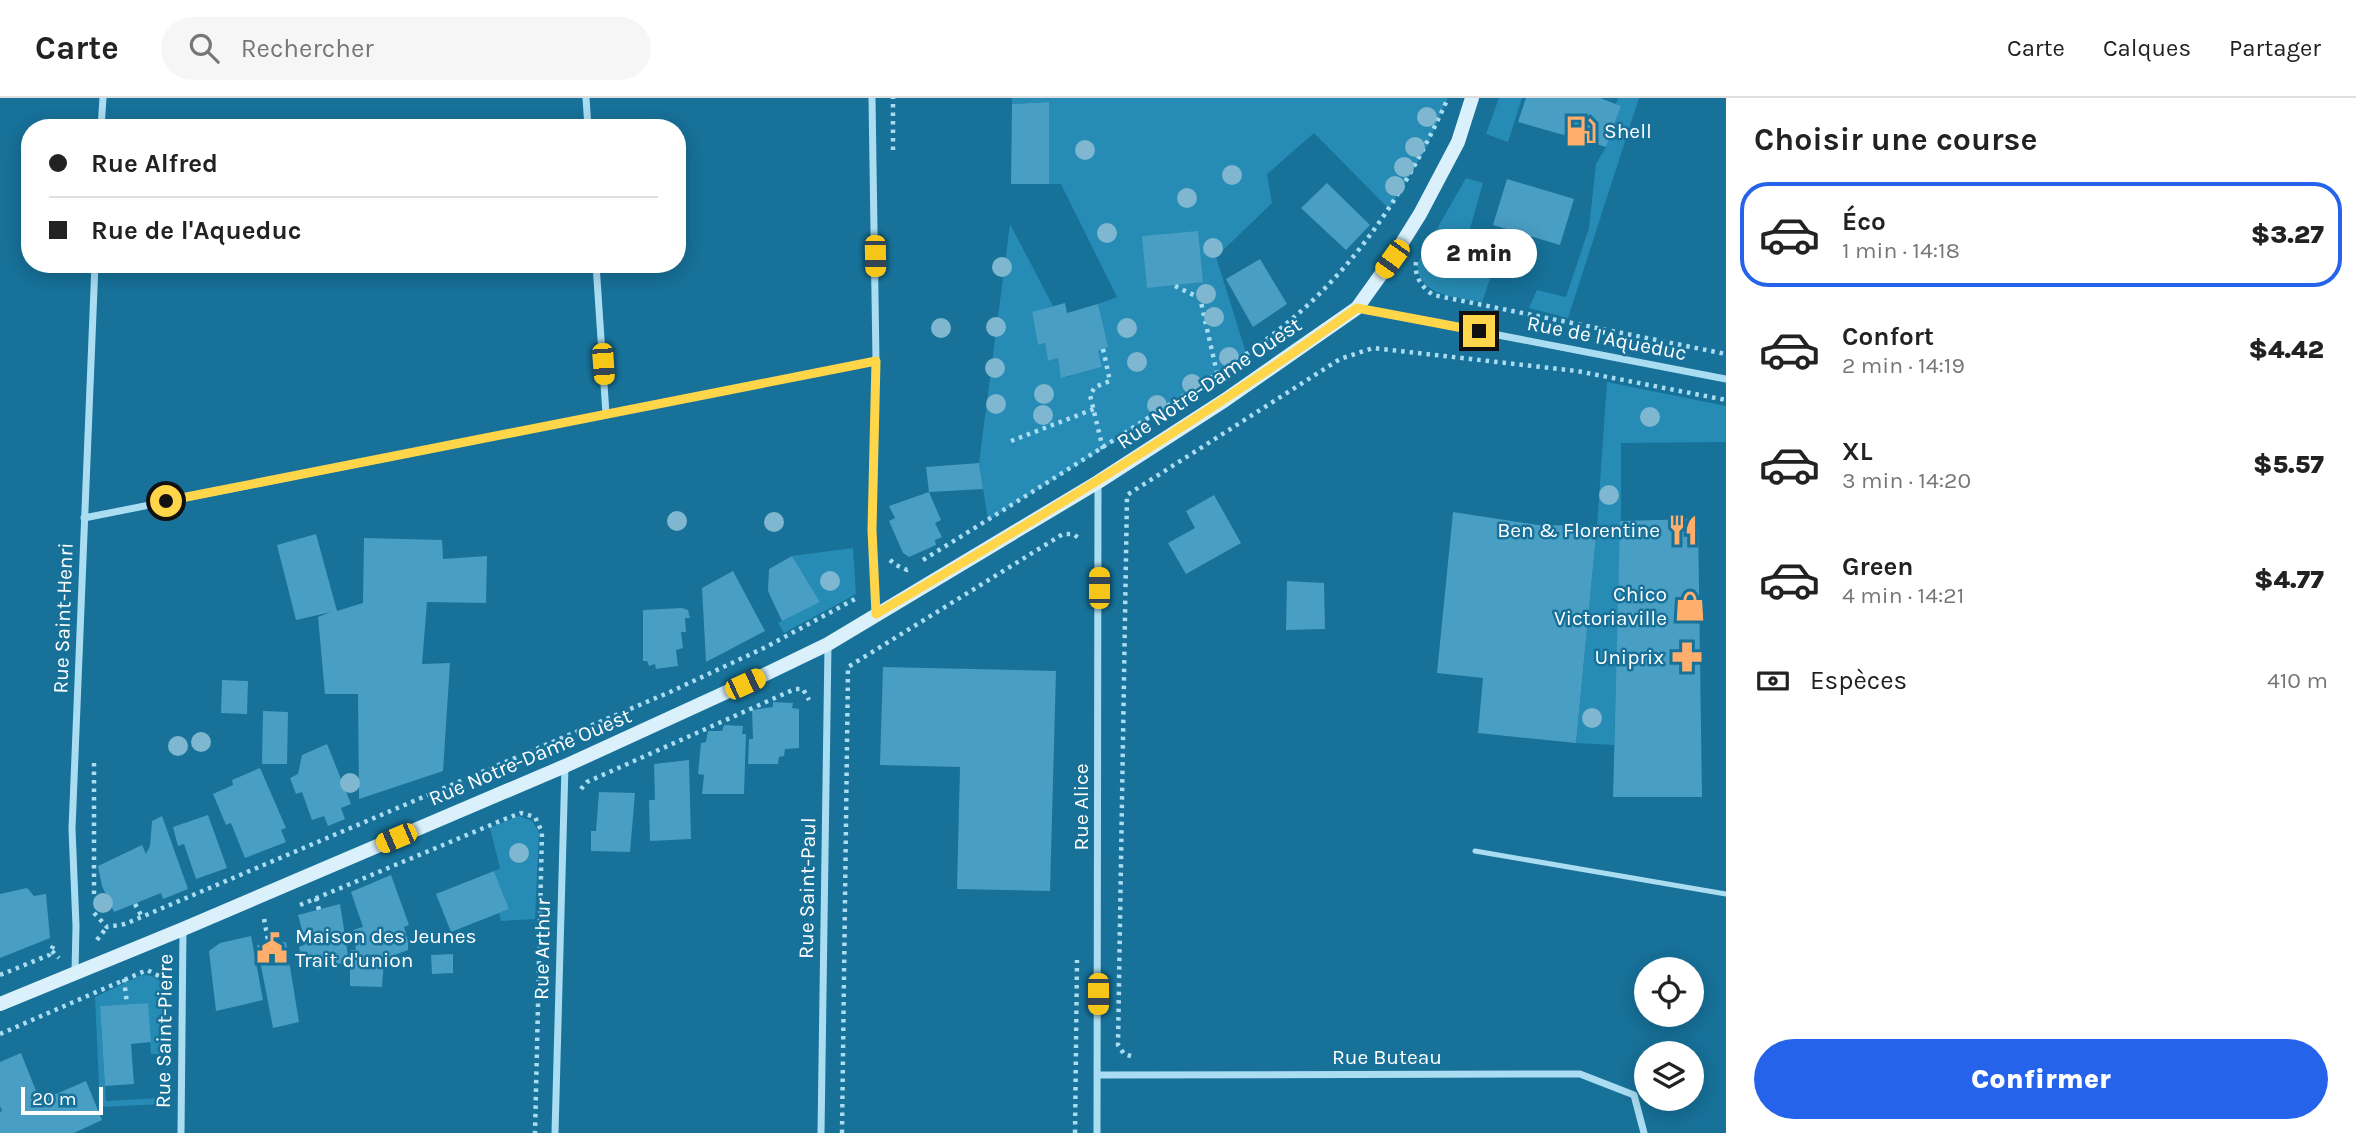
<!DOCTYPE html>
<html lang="fr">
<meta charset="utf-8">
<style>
:root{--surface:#fff;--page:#f6f6f6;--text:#222;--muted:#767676;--line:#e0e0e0;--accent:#2563eb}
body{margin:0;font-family:Karla,sans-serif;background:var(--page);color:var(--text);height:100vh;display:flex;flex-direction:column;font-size:26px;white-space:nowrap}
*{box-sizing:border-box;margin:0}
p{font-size:23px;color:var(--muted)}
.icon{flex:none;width:38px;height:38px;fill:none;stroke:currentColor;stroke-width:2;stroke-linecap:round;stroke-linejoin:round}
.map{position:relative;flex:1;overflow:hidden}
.details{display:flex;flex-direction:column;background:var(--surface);width:630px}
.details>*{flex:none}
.hud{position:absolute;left:21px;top:21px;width:665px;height:154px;border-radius:28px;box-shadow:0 4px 18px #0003;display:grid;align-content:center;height:154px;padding:0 28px;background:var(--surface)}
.fabs{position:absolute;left:1634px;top:859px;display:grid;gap:14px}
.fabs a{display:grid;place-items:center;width:70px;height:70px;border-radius:50%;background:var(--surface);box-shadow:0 4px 18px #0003;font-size:35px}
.scale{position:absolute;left:21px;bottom:18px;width:82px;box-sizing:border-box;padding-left:7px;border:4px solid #fff;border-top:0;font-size:19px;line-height:24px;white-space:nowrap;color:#fff;-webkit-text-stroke:5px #177199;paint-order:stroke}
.end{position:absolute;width:32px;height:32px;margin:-16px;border:9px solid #ffd54a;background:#111;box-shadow:0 0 0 4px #111}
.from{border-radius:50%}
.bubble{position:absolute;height:49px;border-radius:24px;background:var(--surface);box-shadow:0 4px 18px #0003;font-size:23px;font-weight:800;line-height:49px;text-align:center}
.car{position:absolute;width:21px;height:42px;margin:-21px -10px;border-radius:9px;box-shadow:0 0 5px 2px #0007;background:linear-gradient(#f5c518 24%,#345 0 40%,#f5c518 0 76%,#345 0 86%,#f5c518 0)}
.hud b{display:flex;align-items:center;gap:24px;height:66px;font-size:26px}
.hud b+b{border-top:2px solid var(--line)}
.hud i{width:18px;height:18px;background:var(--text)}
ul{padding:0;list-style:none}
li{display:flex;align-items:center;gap:21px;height:105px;margin:0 14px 10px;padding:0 14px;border:4px solid transparent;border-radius:28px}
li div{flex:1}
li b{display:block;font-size:26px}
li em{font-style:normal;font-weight:800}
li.active{border-color:var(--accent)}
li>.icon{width:63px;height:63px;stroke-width:1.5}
h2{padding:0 28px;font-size:32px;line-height:84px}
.pay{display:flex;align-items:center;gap:18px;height:77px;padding:0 28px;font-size:26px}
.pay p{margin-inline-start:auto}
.button{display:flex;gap:14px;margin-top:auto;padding:14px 28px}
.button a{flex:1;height:80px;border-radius:42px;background:var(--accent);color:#fff;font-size:28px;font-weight:800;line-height:80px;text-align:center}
header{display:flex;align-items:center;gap:42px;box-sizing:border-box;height:98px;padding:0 35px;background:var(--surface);border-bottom:2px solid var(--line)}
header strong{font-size:33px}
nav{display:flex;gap:38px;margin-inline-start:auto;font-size:24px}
.search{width:490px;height:63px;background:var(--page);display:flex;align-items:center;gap:18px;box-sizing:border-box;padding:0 24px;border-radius:38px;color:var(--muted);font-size:26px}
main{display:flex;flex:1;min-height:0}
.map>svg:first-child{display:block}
.green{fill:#278cb5}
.building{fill:#499ec3}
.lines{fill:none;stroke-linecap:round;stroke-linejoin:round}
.path{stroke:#abddf2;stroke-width:4.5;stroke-dasharray:3.5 5;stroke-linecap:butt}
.lane{stroke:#abddf2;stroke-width:5}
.street{stroke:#abddf2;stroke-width:7}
.secondary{stroke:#daf1fc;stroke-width:14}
.tree{fill:#7eb7cf}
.route{stroke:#ffd54a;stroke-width:9}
.labels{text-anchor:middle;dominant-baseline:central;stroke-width:5;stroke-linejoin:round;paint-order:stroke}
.poi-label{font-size:21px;fill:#fff;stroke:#177199;text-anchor:end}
.street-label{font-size:21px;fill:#fff;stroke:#177199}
</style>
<header>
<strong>Carte</strong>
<div class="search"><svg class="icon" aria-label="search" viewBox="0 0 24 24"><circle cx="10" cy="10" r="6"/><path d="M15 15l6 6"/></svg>Rechercher</div>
<nav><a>Carte</a><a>Calques</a><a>Partager</a></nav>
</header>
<main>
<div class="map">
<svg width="1726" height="1035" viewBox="0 0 1726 1035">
<rect width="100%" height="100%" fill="#177199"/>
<path class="green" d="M1012,0H1448L1425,52L1389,111L1314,35L1267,76L1272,105L1216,159L1246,255L1103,351L988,422L979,365L1010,126L1053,208L1032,215L1038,247L1045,245L1048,263L1058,260L1062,280L1102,269L1098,253L1107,249L1098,206L1117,199L1061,86H1049V4L1012,6Z
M1499,0H1522L1508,44L1486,36Z
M1618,0H1639L1568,220L1529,210L1537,192L1566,199L1589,130L1596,66L1606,49L1621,8L1616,6Z
M1466,80L1483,85L1461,162L1481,165L1489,170L1491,178L1482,204C1456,199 1419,199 1417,166Z
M1607,284L1726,308V344L1621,345V416L1614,647L1576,645L1597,428Z
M853,450L856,496L784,535L778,525L820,504L792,458Z
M519,718L532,723L539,734L535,821L501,823L499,815L509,811L494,773L500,770L490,730Z
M142,877C154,877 160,881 165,892L166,956H151L147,905L100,908L106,1003L162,1000L161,1006L100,1009L95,899Z"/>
<path class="building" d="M1526,0H1600L1621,8L1606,49L1518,24Z
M1049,4V86H1011L1012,6Z
M1507,81L1574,101L1560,147L1493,127Z
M1327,85L1370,127L1346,152L1301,110Z
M1198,133L1203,184L1147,190L1142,138Z
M1260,161L1287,206L1253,229L1226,181Z
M1065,205L1067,215L1098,206L1108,249L1098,253L1102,269L1061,280L1058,260L1048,263L1045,245L1038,247L1032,214Z
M979,365L983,391L929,394L941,422L935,425L942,439L935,442L936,447L909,459L903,455L889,423L895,420L889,408L929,394L926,369Z
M1214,397L1241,445L1186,476L1168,445L1195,430L1186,413Z
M1453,414L1538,427L1597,428L1576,645L1478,635L1483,580L1437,575Z
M1698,421L1702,699H1613L1620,423Z
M316,436L337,513L363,505L364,440L442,442L443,461L487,458L486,505L427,504L422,566L450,565L443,673L359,701L358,596H325L318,519L331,514L296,522L277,447Z
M792,458L820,504L782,523L768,493L769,471Z
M733,473L765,533L706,564L702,490Z
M1287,483L1324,485L1325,531L1286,532Z
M682,510L688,512L690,520H685L686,534H681L683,550L676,552L678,568L656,571L655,566L649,568L647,563H643V512Z
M883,569L1056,573L1050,793L957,791L960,669L880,667Z
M222,582L248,583L247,616L221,615Z
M773,604L793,605L792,610L799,611V650L785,651L784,658L779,659L778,666H748L749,641H753L752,612L773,609Z
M263,613L288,614L287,666H262Z
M724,627L743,628L742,636H746L744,696H702L704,677L698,676L701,645L706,644L708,633H722Z
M327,646L351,706L341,710L345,721L328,728L324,718L312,722L302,694L296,696L290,680L298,676L302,657Z
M689,662L691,741L650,743L649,702H655L654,666Z
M260,670L286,730L281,732L286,744L245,760L231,725L226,727L213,696L233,687L232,682Z
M599,694L635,695L630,754L591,753V733H596Z
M208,717L227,770L196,781L184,746L178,748L173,729Z
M162,718L188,791L163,801L161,795L114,814L102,788L98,768L142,747L146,756L150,748L152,723Z
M494,773L509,811L451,834L436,796Z
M391,777L409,827L404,829L408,843V852L384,861L382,889L350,888V852H356L353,832L363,829L351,794Z
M27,790L34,798L46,796L50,840L0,860V796Z
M340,806L349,863L317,872L316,863L303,865L299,849L306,846L298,817Z
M251,838L263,902L216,913L209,853L220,845Z
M286,844L299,924L273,930L257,847Z
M453,856V875L432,876L431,857Z
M148,905L151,944L131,946L134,986L105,988L100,908Z
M21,955L40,1003L86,983L102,1022L74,1035H0V1014L2,1013L0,1008V964Z"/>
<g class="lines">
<path class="path" d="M893,52V0
M1416,164C1414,179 1422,189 1433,197L1726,256
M1175,188L1200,200L1217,275
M1103,251L1110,283L1095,289L1090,297L1103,351
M1011,343L1094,311
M890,462L896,467L907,472L910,470
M923,462C999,415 1074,368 1148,320C1210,281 1277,241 1328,187C1380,133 1417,69 1448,0
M581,691L587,684L795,591H803L809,602
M94,796V664
M316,800L319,812
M135,806L142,819
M300,807L505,721L521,715L535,719L542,734L535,1035
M94,815L107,829L125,826L670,594L766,549L855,501L859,503
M264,821L269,847
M97,842L107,829
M52,853L59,860
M0,877L49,857L55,844
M124,881L127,906
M0,936L147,872L161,879L165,884
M1131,958L1124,956L1118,947L1127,397L1340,261L1373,250L1577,273L1726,302
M842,1035L848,569L1063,436H1073L1080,441
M1075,1035L1077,862"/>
<path class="lane" d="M1475,753L1726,796"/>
<path class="street" d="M586,0L588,30
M872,0L876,263L872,432L876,516
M101,30L103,0
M596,166L606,316
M1358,210L1726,281
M84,420L876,263
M75,874L76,828L72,731L95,166
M1097,977L1580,976L1634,997L1644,1035
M181,1035L183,831
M555,1035L565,668
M821,1035L828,547
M1097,1035L1098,385"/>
<path class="secondary" d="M0,906L183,831L565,668L768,575L828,546L1098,384L1225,302L1357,210L1392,161L1420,116L1458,44L1472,0"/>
</g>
<g class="tree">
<circle cx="1427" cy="19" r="10"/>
<circle cx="1415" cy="49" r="10"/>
<circle cx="1085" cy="52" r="10"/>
<circle cx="1404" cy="69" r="10"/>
<circle cx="1232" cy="77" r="10"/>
<circle cx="1395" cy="88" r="10"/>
<circle cx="1187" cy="100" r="10"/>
<circle cx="1107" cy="135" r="10"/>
<circle cx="1213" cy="150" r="10"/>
<circle cx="1002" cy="169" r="10"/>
<circle cx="1206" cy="196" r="10"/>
<circle cx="1214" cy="219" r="10"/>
<circle cx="996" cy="229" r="10"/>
<circle cx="941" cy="230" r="10"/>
<circle cx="1127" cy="230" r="10"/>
<circle cx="1229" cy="259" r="10"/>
<circle cx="1137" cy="264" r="10"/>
<circle cx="995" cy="270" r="10"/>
<circle cx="1192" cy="286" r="10"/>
<circle cx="1044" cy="296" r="10"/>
<circle cx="996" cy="306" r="10"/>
<circle cx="1157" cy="307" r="10"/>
<circle cx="1043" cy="317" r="10"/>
<circle cx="1650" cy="319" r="10"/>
<circle cx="1609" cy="397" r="10"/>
<circle cx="677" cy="423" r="10"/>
<circle cx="774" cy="424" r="10"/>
<circle cx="830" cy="483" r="10"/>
<circle cx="1592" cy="620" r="10"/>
<circle cx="201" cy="644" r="10"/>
<circle cx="178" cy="648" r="10"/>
<circle cx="350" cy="685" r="10"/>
<circle cx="519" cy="755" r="10"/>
<circle cx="103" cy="805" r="10"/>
</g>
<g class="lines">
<path class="route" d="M166,403L876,263L872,432L876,516C1040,420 1202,321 1357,210L1479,233"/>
</g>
<defs>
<g id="fuel-bare" transform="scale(2.415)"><path d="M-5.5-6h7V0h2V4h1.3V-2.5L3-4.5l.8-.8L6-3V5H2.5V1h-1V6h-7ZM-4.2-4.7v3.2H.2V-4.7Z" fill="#ffae6c" stroke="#177199" stroke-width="2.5" paint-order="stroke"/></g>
<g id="restaurant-bare" transform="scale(2.415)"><path d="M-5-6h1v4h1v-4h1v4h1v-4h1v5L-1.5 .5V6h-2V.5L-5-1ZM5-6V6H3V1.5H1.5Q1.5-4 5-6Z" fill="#ffae6c" stroke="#177199" stroke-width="2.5" paint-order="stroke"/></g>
<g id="shop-bare" transform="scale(2.415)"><path d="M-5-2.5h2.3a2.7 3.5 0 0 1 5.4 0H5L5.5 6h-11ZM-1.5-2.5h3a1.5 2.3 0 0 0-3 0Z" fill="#ffae6c" stroke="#177199" stroke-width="2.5" paint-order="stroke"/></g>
<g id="pharmacy-bare" transform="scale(2.415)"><path d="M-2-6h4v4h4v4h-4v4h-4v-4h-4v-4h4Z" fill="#ffae6c" stroke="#177199" stroke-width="2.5" paint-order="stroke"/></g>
<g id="civic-bare" transform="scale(2.415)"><path d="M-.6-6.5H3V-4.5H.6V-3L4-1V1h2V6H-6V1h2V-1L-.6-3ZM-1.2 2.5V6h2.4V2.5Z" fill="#ffae6c" stroke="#177199" stroke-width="2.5" paint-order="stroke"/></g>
</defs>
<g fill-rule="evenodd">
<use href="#fuel-bare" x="1581" y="33"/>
<use href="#restaurant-bare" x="1683" y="432"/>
<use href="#shop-bare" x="1690" y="508"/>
<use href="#pharmacy-bare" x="1687" y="559"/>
<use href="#civic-bare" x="272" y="850"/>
</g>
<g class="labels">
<g class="poi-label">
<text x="1604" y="33" text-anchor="start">Shell</text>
<text x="1660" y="432">Ben &amp; Florentine</text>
<text x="1667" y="496">Chico<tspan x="1667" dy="24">Victoriaville</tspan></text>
<text x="1664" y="559">Uniprix</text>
<text x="295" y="838" text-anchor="start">Maison des Jeunes<tspan x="295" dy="24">Trait d'union</tspan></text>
</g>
<g class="street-label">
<text transform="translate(1607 240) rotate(11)">Rue de l'Aqueduc</text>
<text transform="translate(1209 285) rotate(-34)">Rue Notre-Dame Ouest</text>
<text transform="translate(63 520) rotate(-88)">Rue Saint-Henri</text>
<text transform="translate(530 659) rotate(-23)">Rue Notre-Dame Ouest</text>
<text transform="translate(1081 709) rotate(-90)">Rue Alice</text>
<text transform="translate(807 790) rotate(-89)">Rue Saint-Paul</text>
<text transform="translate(542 851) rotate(-89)">Rue Arthur</text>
<text transform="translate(164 933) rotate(-89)">Rue Saint-Pierre</text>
<text x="1387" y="959">Rue Buteau</text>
</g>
</g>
</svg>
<div class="fabs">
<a><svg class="icon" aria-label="locate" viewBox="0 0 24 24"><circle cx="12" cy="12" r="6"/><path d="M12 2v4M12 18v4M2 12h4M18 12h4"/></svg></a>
<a><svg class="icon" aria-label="layers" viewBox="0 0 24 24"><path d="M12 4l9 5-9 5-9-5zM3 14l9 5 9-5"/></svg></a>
</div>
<div class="scale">20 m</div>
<i class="end from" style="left:166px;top:403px"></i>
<i class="end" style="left:1479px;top:233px"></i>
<div class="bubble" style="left:1421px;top:131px;width:116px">2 min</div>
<i class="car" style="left:875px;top:158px;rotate:179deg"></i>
<i class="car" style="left:1392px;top:161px;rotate:216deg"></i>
<i class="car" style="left:603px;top:266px;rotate:176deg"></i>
<i class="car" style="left:1099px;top:490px;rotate:0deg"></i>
<i class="car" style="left:745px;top:586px;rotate:65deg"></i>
<i class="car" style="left:396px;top:740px;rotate:247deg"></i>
<i class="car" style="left:1098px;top:896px;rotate:180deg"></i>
<div class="hud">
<b><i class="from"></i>Rue Alfred</b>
<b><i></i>Rue de l'Aqueduc</b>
</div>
</div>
<section class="details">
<h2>Choisir une course</h2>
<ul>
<li class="active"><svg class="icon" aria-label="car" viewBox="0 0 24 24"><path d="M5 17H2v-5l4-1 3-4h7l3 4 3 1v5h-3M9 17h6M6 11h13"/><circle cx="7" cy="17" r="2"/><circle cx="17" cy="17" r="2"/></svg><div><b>Éco</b><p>1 min · 14:18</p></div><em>$3.27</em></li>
<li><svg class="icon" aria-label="car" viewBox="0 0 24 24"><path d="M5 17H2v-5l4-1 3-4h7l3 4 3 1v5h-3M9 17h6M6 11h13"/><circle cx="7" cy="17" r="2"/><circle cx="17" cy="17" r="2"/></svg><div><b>Confort</b><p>2 min · 14:19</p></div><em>$4.42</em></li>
<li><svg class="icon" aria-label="car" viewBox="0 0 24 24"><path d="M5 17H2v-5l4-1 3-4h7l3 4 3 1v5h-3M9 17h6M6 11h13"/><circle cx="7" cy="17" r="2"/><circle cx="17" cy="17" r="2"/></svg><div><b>XL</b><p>3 min · 14:20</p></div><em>$5.57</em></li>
<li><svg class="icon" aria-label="car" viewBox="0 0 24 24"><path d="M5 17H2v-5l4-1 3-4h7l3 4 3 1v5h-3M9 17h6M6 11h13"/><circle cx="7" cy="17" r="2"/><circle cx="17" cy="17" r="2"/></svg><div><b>Green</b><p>4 min · 14:21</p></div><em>$4.77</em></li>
</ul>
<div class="pay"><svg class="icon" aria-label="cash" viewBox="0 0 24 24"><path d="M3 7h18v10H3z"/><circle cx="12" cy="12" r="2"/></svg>Espèces<p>410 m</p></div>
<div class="button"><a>Confirmer</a></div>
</section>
</main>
